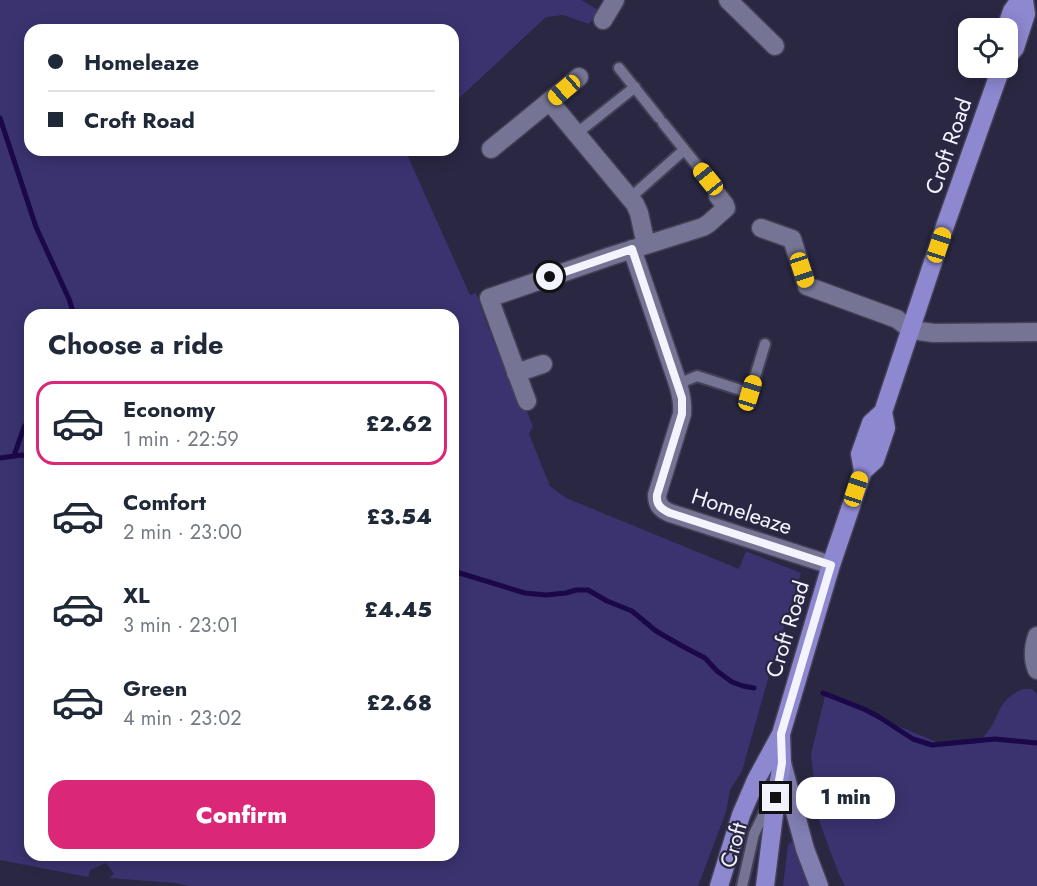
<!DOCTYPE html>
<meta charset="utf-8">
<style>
:root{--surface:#fff;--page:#f2f2f3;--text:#1f2937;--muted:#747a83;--line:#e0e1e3;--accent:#db2777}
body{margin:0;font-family:Jost,sans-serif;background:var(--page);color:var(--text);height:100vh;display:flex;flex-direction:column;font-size:22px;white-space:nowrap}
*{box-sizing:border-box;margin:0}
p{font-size:20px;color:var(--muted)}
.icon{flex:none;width:33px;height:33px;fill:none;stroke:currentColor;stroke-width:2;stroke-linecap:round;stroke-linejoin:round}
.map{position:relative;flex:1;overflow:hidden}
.side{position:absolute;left:24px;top:309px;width:435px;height:552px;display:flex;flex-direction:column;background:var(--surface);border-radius:18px;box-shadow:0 3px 15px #0003}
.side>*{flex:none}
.top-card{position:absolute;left:24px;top:24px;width:435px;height:132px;border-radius:18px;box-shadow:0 3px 15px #0003;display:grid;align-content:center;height:132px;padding:0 24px;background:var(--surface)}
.buttons{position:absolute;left:958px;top:18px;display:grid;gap:12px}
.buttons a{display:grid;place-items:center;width:60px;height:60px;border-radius:12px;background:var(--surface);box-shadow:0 3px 15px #0003;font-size:30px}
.end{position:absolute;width:27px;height:27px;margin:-14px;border:8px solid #f3f3fe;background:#111;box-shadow:0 0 0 3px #111}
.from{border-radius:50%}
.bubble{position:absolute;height:42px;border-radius:18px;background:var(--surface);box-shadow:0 3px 15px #0003;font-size:20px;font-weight:800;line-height:42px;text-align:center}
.car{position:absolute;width:18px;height:36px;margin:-18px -9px;border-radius:8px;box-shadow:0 0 4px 2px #0007;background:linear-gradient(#f5c518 24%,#345 0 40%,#f5c518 0 76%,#345 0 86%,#f5c518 0)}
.top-card b{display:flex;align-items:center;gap:21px;height:57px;font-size:22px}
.top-card b+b{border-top:2px solid var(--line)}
.top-card i{width:15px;height:15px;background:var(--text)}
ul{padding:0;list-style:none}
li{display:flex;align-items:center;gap:18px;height:84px;margin:0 12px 9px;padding:0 12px;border:3px solid transparent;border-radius:18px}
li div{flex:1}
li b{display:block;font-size:22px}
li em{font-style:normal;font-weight:800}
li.active{border-color:var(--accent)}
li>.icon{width:54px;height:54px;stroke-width:1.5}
h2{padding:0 24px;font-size:27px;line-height:72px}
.button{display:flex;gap:12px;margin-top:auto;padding:12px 24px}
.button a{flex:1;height:69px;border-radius:18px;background:var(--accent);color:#fff;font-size:24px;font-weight:800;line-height:69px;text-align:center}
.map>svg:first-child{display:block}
.green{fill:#3a3370;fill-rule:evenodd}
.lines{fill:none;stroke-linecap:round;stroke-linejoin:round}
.stream{stroke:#1a084a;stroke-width:5}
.lane-casing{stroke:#444156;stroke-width:14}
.street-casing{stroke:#444156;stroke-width:21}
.secondary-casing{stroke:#444156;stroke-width:21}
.primary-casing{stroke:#444156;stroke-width:21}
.lane{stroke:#757494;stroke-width:10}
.street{stroke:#757494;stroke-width:18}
.secondary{stroke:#817eb2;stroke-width:18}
.primary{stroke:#8d88d0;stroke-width:18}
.route{stroke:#f3f3fe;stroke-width:8}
.labels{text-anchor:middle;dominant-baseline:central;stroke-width:4.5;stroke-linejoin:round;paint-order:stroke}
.street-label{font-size:22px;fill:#f3f3fe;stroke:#292742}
</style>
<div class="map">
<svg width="1037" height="886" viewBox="0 0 1037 886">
<rect width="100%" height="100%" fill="#292742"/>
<path class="green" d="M0,0H581L600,11L589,24L563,15L546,17L453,104V30H30V150H405L470,295L476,293L486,322L520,406H525L533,427L529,434L550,486L566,498L739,569L746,551L801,573L774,658L742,771L730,790L726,812L698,886H189L175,883L109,878L114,874L106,863L90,870L88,877L0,860ZM30,315H453V855H30Z
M1023,689H1032L1037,694V886H845L838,872L818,818L811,754L825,696L944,745L979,743C984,736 990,729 994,722C1002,704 1004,698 1023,689Z
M790,842L796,844L810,886H783L788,845Z"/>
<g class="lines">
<path class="stream" d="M0,118L36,227L69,299L74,315
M14,456L24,427L30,419
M0,458L22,455L30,457
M453,571L525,593L546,595L566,593L576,590H588L607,601L632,611L656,631L682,646L705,658L717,671L732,682L743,686L754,688
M823,693L864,709L879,717L913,739L932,745L995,739L1037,743"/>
<g class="lane-casing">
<path id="lane" d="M619,68L659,118
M663,123L708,179
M576,134L635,87
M630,198L684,150
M678,384L697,376L750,393L765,344
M742,886L754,834L771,799"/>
</g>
<g class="street-casing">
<path id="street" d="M728,0L775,46
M603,20L615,0
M550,102L635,204L639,213L646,245
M491,149L579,77
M761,228L792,239L807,286L897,319L911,330L934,333L1037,332
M632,249L678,384C681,394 683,403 682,414L657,495C657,505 661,509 670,513L831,565
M516,373L543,364
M527,401L489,298L611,256L703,227L708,224L726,208L725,205L718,196
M1037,636C1033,648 1032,658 1037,670"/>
</g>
<g class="secondary-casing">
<path id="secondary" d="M782,763L805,849L819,886"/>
</g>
<g class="primary-casing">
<path id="primary" d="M1006,28L1012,11L1020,0
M1008,56L1015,48L1026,14L1024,0
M863,471L875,460L881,443L886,428L883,412L945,226L1001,68
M719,886L741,815L756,780L781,734L831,565L863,471L860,454L871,423L883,412
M765,886L776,798L782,763L781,735"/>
</g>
<use href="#lane" class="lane"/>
<use href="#street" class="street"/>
<use href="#secondary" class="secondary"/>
<use href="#primary" class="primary"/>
</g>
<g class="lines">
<path class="route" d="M550,277L632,249L682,398V414L657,495C656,505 661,509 670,513L831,565L781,734L782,763L776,798"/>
</g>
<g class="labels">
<g class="street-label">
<text transform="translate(948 146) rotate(-71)">Croft Road</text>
<text transform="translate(742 511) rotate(18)">Homeleaze</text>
<text transform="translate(787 629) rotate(-73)">Croft Road</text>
<text transform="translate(733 845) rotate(-74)">Croft</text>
</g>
</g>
</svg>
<div class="buttons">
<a><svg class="icon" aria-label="locate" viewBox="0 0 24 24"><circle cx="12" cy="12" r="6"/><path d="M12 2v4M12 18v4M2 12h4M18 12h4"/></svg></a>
</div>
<i class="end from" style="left:550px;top:277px"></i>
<i class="end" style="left:776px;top:798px"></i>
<div class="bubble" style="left:796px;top:777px;width:99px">1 min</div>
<i class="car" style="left:564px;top:90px;rotate:229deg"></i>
<i class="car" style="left:708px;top:179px;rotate:321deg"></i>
<i class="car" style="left:939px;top:245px;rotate:18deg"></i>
<i class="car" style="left:802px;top:270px;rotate:162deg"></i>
<i class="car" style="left:750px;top:393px;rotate:17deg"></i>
<i class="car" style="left:856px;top:489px;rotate:18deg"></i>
<div class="top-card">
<b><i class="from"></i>Homeleaze</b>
<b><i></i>Croft Road</b>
</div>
<section class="side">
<h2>Choose a ride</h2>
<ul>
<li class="active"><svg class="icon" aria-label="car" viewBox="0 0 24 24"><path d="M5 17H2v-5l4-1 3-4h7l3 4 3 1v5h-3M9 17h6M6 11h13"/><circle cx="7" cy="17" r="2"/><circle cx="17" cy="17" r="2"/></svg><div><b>Economy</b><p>1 min · 22:59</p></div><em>£2.62</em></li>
<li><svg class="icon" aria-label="car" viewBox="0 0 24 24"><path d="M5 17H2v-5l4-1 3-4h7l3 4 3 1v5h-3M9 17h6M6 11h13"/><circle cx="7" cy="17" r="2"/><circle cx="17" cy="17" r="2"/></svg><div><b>Comfort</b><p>2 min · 23:00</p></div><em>£3.54</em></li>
<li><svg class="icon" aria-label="car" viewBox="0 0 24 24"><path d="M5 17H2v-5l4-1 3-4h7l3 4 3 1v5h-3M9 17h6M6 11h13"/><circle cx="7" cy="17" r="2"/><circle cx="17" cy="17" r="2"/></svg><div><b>XL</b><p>3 min · 23:01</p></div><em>£4.45</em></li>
<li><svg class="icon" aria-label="car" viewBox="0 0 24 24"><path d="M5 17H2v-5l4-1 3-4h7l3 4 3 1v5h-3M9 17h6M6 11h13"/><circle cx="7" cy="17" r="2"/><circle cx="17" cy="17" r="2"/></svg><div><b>Green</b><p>4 min · 23:02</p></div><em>£2.68</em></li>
</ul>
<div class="button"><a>Confirm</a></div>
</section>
</div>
